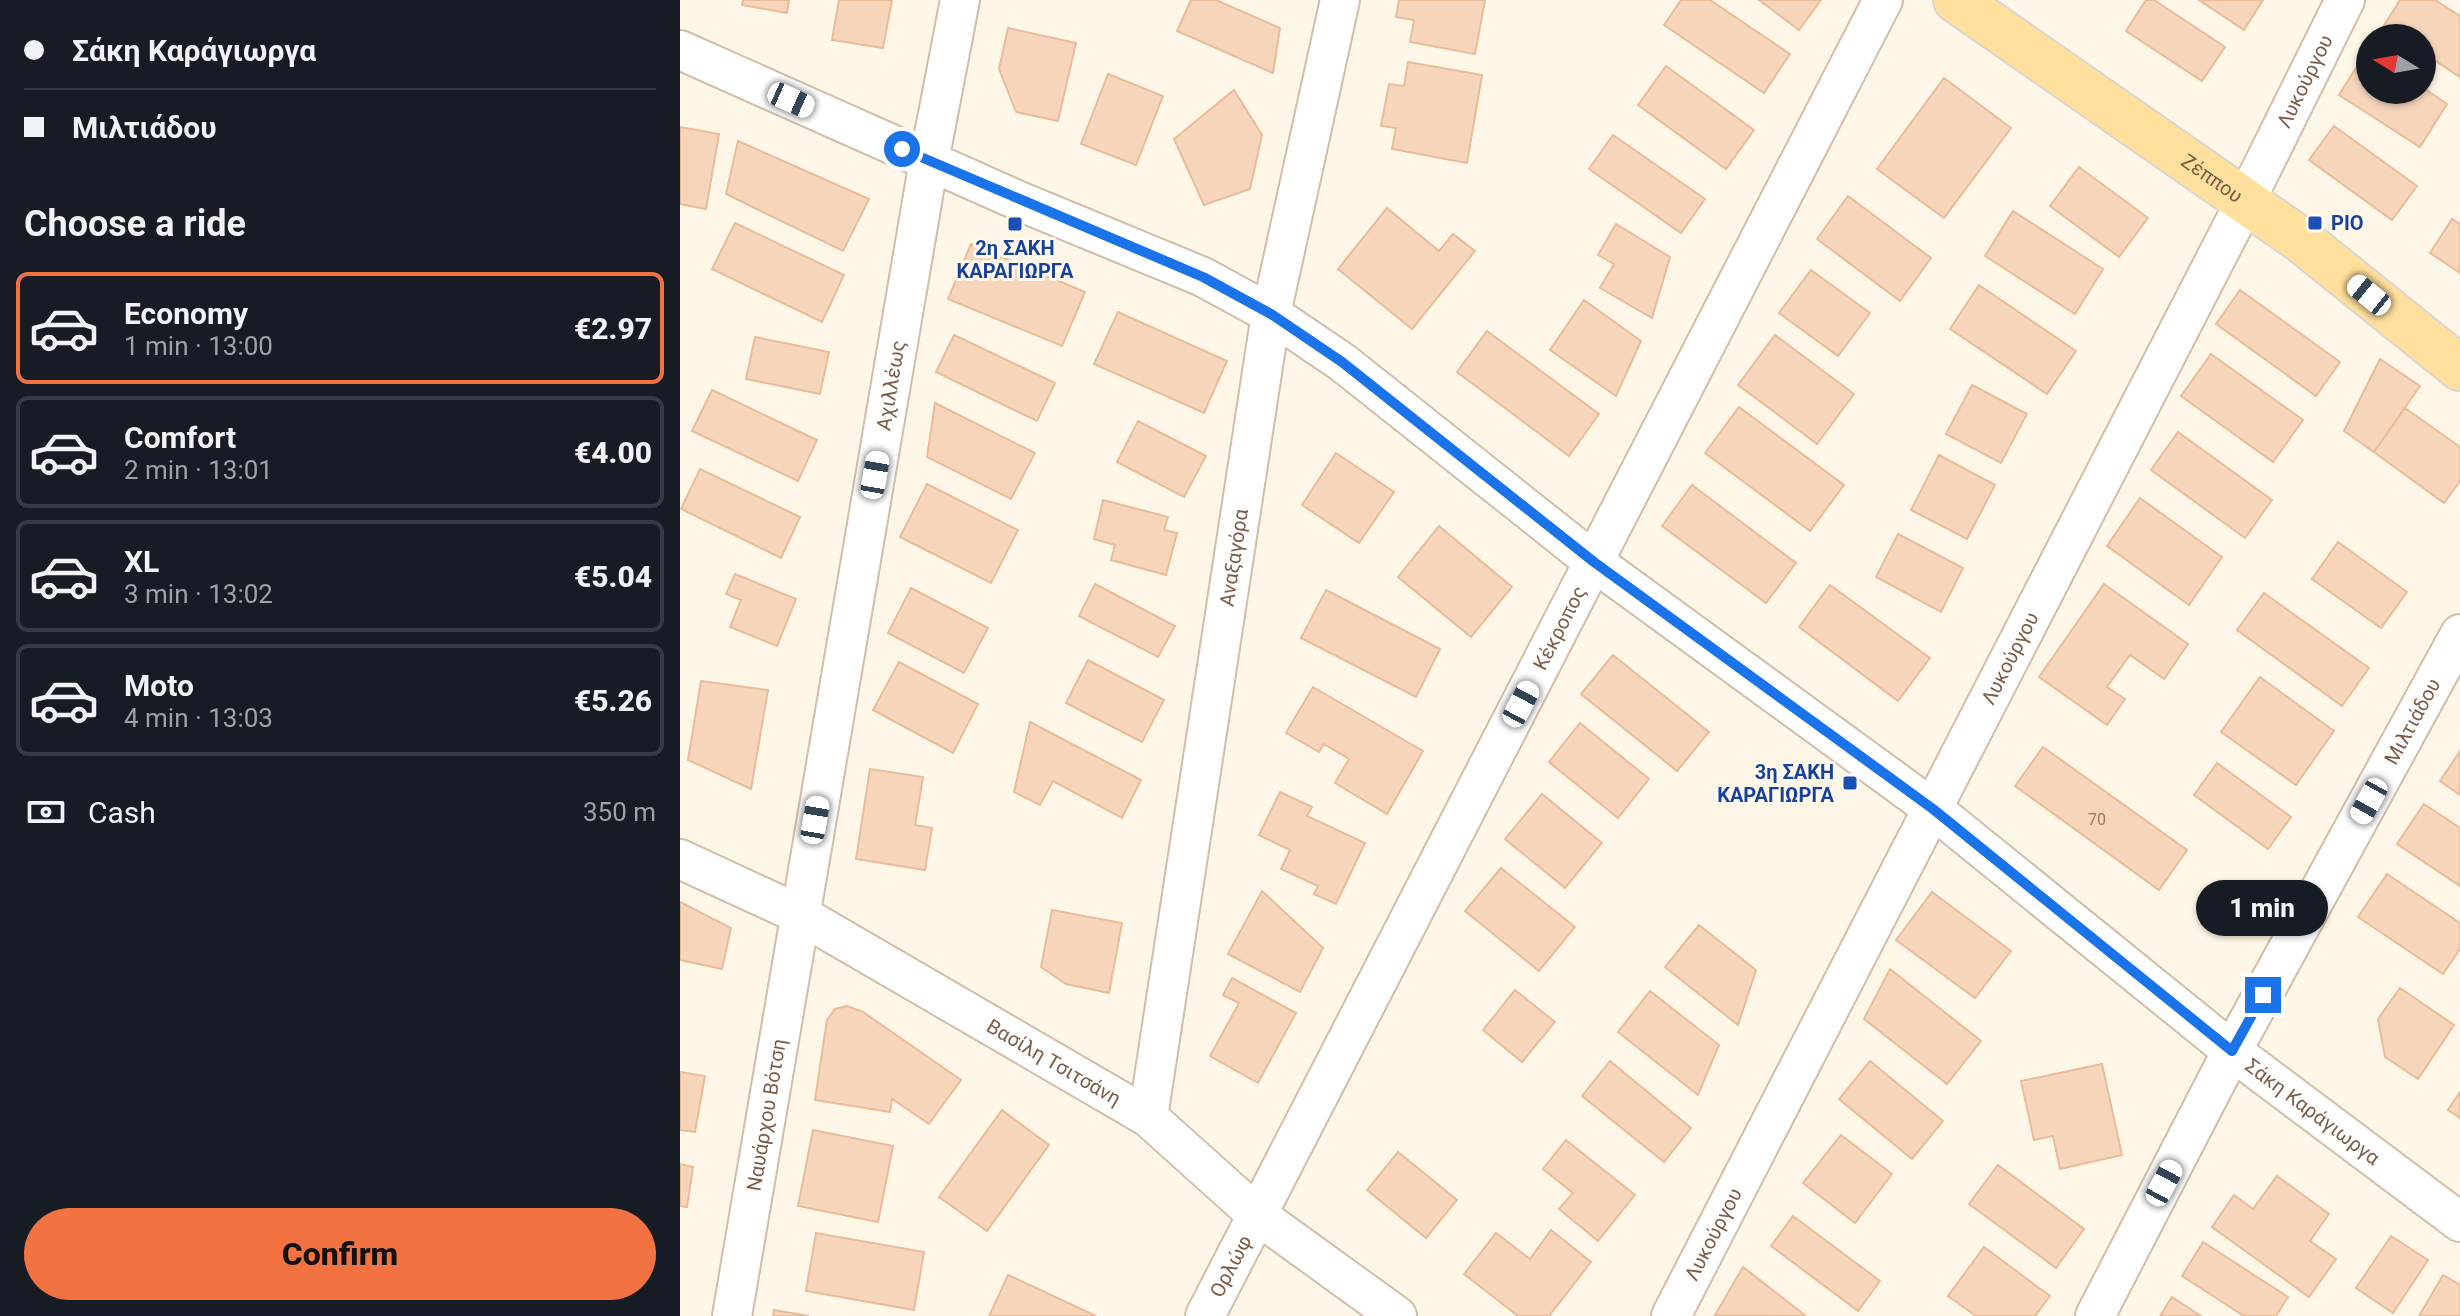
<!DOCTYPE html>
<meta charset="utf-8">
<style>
:root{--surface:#171b24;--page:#242831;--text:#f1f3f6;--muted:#9ea1a6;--line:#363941;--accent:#f27241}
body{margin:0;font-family:Roboto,sans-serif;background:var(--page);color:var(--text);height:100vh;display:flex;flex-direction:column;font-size:30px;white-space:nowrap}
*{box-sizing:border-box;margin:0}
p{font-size:26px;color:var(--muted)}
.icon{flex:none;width:44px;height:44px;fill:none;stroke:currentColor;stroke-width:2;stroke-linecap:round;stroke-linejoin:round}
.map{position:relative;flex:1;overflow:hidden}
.details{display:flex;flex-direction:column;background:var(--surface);width:680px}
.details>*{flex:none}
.top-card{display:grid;align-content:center;height:176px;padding:0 24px;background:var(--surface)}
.needle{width:52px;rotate:281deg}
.fabs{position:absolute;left:1676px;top:24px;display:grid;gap:16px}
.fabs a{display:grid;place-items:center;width:80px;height:80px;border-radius:50%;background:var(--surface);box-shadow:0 2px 6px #0004;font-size:40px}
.end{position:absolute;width:36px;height:36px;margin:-18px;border:10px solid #1a73e8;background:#fff;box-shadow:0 0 0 4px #fff}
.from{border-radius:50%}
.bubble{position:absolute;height:56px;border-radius:28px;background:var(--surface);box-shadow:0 2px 6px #0004;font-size:26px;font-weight:800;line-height:56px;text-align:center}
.car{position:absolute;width:24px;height:48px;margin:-24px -12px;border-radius:10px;box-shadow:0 0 6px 2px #0007;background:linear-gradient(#fff 24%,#345 0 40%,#fff 0 76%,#345 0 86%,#fff 0)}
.top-card b{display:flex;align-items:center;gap:28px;height:76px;font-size:30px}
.top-card b+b{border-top:2px solid var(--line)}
.top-card i{width:20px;height:20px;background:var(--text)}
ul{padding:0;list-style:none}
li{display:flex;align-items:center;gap:24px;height:112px;margin:0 16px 12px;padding:0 8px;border:4px solid var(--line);border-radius:12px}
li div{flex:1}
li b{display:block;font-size:30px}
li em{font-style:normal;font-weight:800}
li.selected{border-color:var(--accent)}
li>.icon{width:72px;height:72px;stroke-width:1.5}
h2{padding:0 24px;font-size:36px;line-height:96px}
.pay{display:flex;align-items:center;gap:20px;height:88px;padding:0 24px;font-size:30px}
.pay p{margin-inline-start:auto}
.primary-button{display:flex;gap:16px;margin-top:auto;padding:16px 24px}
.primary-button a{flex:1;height:92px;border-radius:48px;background:var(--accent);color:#111;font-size:32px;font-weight:800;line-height:92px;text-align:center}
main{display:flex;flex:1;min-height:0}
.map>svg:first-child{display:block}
.building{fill:#f6d5bb;stroke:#eabd9a;stroke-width:2}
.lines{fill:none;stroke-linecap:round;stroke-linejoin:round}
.minor-casing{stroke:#d1beaa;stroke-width:42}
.major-casing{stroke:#dcd5cf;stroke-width:48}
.minor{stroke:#fff;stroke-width:38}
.major{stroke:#ffdf9c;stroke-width:44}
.route{stroke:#1a73e8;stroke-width:10}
.transit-dot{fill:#1a4fb4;stroke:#fff9ee;stroke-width:3}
.labels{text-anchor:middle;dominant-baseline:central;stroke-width:6;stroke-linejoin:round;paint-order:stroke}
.number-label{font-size:16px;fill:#997a65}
.street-label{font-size:20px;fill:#7a5c48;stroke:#fff9ee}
.transit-label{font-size:20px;font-weight:bold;fill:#164399;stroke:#fff9ee;text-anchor:start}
</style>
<main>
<section class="details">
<div class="top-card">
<b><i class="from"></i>Σάκη Καράγιωργα</b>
<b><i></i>Μιλτιάδου</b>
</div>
<h2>Choose a ride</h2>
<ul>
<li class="selected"><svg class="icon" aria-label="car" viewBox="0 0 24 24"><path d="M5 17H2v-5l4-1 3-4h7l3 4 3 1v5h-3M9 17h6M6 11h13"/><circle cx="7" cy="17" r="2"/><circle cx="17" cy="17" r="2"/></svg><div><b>Economy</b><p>1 min · 13:00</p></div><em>€2.97</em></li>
<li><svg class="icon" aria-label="car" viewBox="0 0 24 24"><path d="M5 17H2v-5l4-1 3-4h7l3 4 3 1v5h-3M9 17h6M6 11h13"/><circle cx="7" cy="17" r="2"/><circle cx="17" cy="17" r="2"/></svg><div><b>Comfort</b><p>2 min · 13:01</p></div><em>€4.00</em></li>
<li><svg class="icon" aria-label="car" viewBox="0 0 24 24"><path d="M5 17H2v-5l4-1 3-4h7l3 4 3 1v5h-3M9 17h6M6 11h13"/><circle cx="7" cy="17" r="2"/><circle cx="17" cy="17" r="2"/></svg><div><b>XL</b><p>3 min · 13:02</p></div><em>€5.04</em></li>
<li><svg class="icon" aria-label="car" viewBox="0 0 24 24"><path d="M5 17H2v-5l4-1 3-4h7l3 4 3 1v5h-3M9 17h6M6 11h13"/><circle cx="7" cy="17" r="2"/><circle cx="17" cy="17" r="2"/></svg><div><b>Moto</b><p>4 min · 13:03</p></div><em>€5.26</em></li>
</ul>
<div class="pay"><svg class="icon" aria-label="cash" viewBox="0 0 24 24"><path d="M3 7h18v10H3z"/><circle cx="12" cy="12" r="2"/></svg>Cash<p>350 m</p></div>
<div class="primary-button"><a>Confirm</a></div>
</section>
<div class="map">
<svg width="1780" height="1316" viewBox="0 0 1780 1316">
<rect width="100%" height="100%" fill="#fef6e6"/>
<path class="building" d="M63,0H109L107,13L62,5Z
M159,0H212L203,48L152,40Z
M511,0H536L600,28L593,73L497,31Z
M719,0H805L795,54L730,42L734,20L716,17Z
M1001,0H1030L1110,54L1084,93L984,25Z
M1079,0H1141L1119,30Z
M1466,0H1474L1545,47L1522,81L1446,31Z
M1519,0H1583L1564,30Z
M1720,0H1755L1780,16V77L1742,52V38H1720L1703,27Z
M328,28L396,43L378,121L336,112L319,69Z
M1686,52L1690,54V90H1742V87L1767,104L1740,147L1659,95Z
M728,62L802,75L787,163L712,149L716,128L701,126L709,84L724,86Z
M986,66L1074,130L1046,169L958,105Z
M428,74L483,96L456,165L401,144Z
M1264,78L1331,128L1264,218L1197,169Z
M554,90L582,135L570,189L524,205L494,139Z
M1654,126L1737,186L1712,220L1629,160Z
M0,127L39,134L26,209L0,204Z
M933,135L1025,199L1001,233L909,169Z
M58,141L189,199L163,251L46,194Z
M1399,167L1468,218L1439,257L1370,206Z
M1168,196L1251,258L1220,301L1137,239Z
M707,208L759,251L773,234L795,251L732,329L658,269Z
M1333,211L1423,269L1395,314L1305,256Z
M1772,219L1780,224V273L1750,253Z
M55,223L164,275L142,322L32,269Z
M936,224L990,257L972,318L920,288L934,264L918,255Z
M291,244L405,292L382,346L268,299Z
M1131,270L1190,313L1158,356L1099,313Z
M1299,285L1396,351L1367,394L1270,329Z
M1560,290L1660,362L1636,396L1536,324Z
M904,300L961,341L936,396L870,350Z
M438,312L547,361L524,413L414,364Z
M807,331L919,414L889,456L777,372Z
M274,335L375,383L357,421L256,372Z
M1095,335L1174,394L1137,444L1058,385Z
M75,337L149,352L140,394L66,379Z
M1531,354L1623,420L1593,462L1501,396Z
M1700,359L1740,386L1694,452L1664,431Z
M1292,385L1347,414L1321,463L1266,434Z
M32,390L137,440L118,481L12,431Z
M255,403L355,453L331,499L247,457Z
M1059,407L1164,485L1130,531L1025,453Z
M1725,408L1780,447V481L1764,503L1694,452Z
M458,421L526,456L504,497L437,462Z
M1498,432L1592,500L1565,538L1471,470Z
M656,453L714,492L679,543L622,505Z
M1259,455L1315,485L1287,539L1231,510Z
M20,469L120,517L101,558L1,509Z
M247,484L338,530L311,583L220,537Z
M1012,485L1116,563L1086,603L982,526Z
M1460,498L1542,557L1509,605L1427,546Z
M423,500L488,517L484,530L497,533L486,575L431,560L435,545L414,539Z
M759,526L832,587L791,637L718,577Z
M1218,534L1283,568L1261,612L1196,577Z
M1658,542L1727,592L1701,628L1632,579Z
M55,574L116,599L97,646L50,627L61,600L46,594Z
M415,584L495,626L478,657L399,616Z
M1424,584L1508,644L1484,679L1450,655L1427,687L1445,699L1427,725L1359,677Z
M1150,585L1250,658L1218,701L1119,627Z
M231,588L308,628L284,673L208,633Z
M646,590L760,649L736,697L621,638Z
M1584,593L1689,668L1662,706L1557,630Z
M933,655L1029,732L997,771L901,694Z
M408,660L484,700L462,742L386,703Z
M219,662L298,704L273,753L193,710Z
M1580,677L1654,731L1616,785L1541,732Z
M21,681L88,690L71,789L8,760Z
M633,687L743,751L707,814L655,783L669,759L644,744L639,752L606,733Z
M350,722L461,780L442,818L373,781L360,805L334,792Z
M900,723L969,779L938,818L869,762Z
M1363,747L1507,850L1479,890L1335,786Z
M1780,751V795L1760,781Z
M1537,763L1611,817L1588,849L1514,795Z
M190,769L243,777L235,825L252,828L245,870L176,859Z
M600,792L632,807L627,816L685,843L656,904L634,894L638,886L601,869L610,850L579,835Z
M862,794L922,843L885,888L825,839Z
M1744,804L1780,828V886L1717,844Z
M821,868L895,927L859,971L785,911Z
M1707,874L1780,923V949L1763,974L1678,917Z
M582,891L643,948L620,992L548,954Z
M1252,892L1331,951L1295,998L1216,940Z
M0,902L51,928L42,969L0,960Z
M372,910L442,923L429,993L386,984L361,967Z
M1019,925L1076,970L1058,1025L985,967Z
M1210,969L1301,1041L1267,1084L1184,1019Z
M552,978L616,1013L578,1083L530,1056L559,1003L543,995Z
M1720,988L1774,1025L1738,1079L1705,1057L1698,1019Z
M835,990L875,1022L842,1062L803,1030Z
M970,991L1039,1045L1018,1095L938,1032Z
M167,1006L183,1012L281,1080L249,1124L212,1099L210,1112L135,1100L147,1020L155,1009Z
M930,1061L1011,1128L984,1162L902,1096Z
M1190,1061L1263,1121L1232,1159L1159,1099Z
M1422,1064L1442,1155L1380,1169L1373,1136L1354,1140L1341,1081Z
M0,1072L25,1076L15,1132L0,1130Z
M1780,1092V1118L1768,1110Z
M322,1110L369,1145L307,1231L259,1197Z
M133,1130L213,1146L198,1222L118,1206Z
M1161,1135L1212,1174L1175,1223L1123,1183Z
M886,1140L955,1195L918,1241L879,1209L893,1193L863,1169Z
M718,1152L777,1200L746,1238L687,1190Z
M0,1164L13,1167L7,1207L0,1206Z
M1318,1165L1404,1229L1376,1268L1289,1204Z
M1597,1176L1649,1214L1630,1241L1656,1259L1629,1297L1532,1227L1554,1195L1573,1209Z
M1113,1216L1200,1281L1178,1311L1091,1246Z
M871,1230L911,1262L869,1316H838L784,1274L816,1233L850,1259Z
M136,1233L244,1252L234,1310L126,1291Z
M1711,1236L1748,1260L1713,1313L1676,1288Z
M1523,1242L1608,1297L1596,1316H1564L1502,1276Z
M1304,1247L1370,1296L1355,1316H1296L1268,1296Z
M1063,1267L1126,1316L1035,1315Z
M328,1275L416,1316H309Z
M1763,1275L1780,1285V1316H1739Z
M1492,1297L1521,1316H1480Z
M94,1310L129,1316H93Z"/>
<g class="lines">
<g class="minor-casing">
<g id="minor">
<path id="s1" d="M0,50L339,201L523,277L591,314L662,362L914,562L1253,809L1552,1051L1780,1222"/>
<path id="s2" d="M0,859L119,914L468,1117L576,1214L717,1316"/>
<path id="s3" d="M468,1117L591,314L660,0"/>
<path id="s4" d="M52,1316L249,161L280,0"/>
<path id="s5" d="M525,1316L1203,0"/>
<path id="s6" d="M991,1316L1565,202L1665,0"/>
<path id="s7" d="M1415,1316L1552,1051L1780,634"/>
</g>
</g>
<g class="major-casing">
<g id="major">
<path id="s8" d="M1276,0L1621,240L1780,368"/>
</g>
</g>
<use href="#minor" class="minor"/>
<use href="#major" class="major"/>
</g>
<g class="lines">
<path class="route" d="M222,149L523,277L591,314L662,362L914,562L1253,809L1552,1051L1583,995"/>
</g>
<g class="transit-dot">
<rect x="1627" y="215" width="16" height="16" rx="4"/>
<rect x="327" y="216" width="16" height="16" rx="4"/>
<rect x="1162" y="775" width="16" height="16" rx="4"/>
</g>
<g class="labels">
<g class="number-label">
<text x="1417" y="819">70</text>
</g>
<g class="street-label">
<text stroke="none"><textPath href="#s6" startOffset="1388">Λυκούργου</textPath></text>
<text stroke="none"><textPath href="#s8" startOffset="312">Ζέππου</textPath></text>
<text stroke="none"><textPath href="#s4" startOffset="944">Αχιλλέως</textPath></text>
<text stroke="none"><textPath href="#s3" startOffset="566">Αναξαγόρα</textPath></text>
<text stroke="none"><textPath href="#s5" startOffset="774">Κέκροπος</textPath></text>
<text stroke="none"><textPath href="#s6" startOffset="740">Λυκούργου</textPath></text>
<text stroke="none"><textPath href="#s7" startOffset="674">Μιλτιάδου</textPath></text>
<text stroke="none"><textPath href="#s2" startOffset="426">Βασίλη Τσιτσάνη</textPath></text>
<text stroke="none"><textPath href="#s1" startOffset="1960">Σάκη Καράγιωργα</textPath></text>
<text stroke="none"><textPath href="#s4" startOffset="204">Ναυάρχου Βότση</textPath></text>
<text stroke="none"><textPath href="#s6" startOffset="92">Λυκούργου</textPath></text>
<text stroke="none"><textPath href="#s5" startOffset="56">Ορλώφ</textPath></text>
</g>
<g class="transit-label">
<text x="1651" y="223">ΡΙΟ</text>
<text x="335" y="248" text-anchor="middle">2η ΣΑΚΗ<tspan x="335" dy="23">ΚΑΡΑΓΙΩΡΓΑ</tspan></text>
<text x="1154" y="772" text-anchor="end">3η ΣΑΚΗ<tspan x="1154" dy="23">ΚΑΡΑΓΙΩΡΓΑ</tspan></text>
</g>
</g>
</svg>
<div class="fabs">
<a><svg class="needle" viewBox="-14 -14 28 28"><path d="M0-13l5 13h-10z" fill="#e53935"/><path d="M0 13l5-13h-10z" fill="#9ea1a6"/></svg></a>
</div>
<i class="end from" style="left:222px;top:149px"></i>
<i class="end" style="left:1583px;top:995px"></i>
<div class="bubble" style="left:1516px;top:880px;width:132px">1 min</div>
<i class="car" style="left:111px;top:100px;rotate:114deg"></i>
<i class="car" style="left:1689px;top:295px;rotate:309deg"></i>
<i class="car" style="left:195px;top:475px;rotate:10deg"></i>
<i class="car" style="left:841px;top:704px;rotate:28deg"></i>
<i class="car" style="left:1689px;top:801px;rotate:209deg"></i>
<i class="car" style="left:135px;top:820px;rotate:10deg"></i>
<i class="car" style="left:1484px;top:1183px;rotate:28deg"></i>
</div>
</main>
